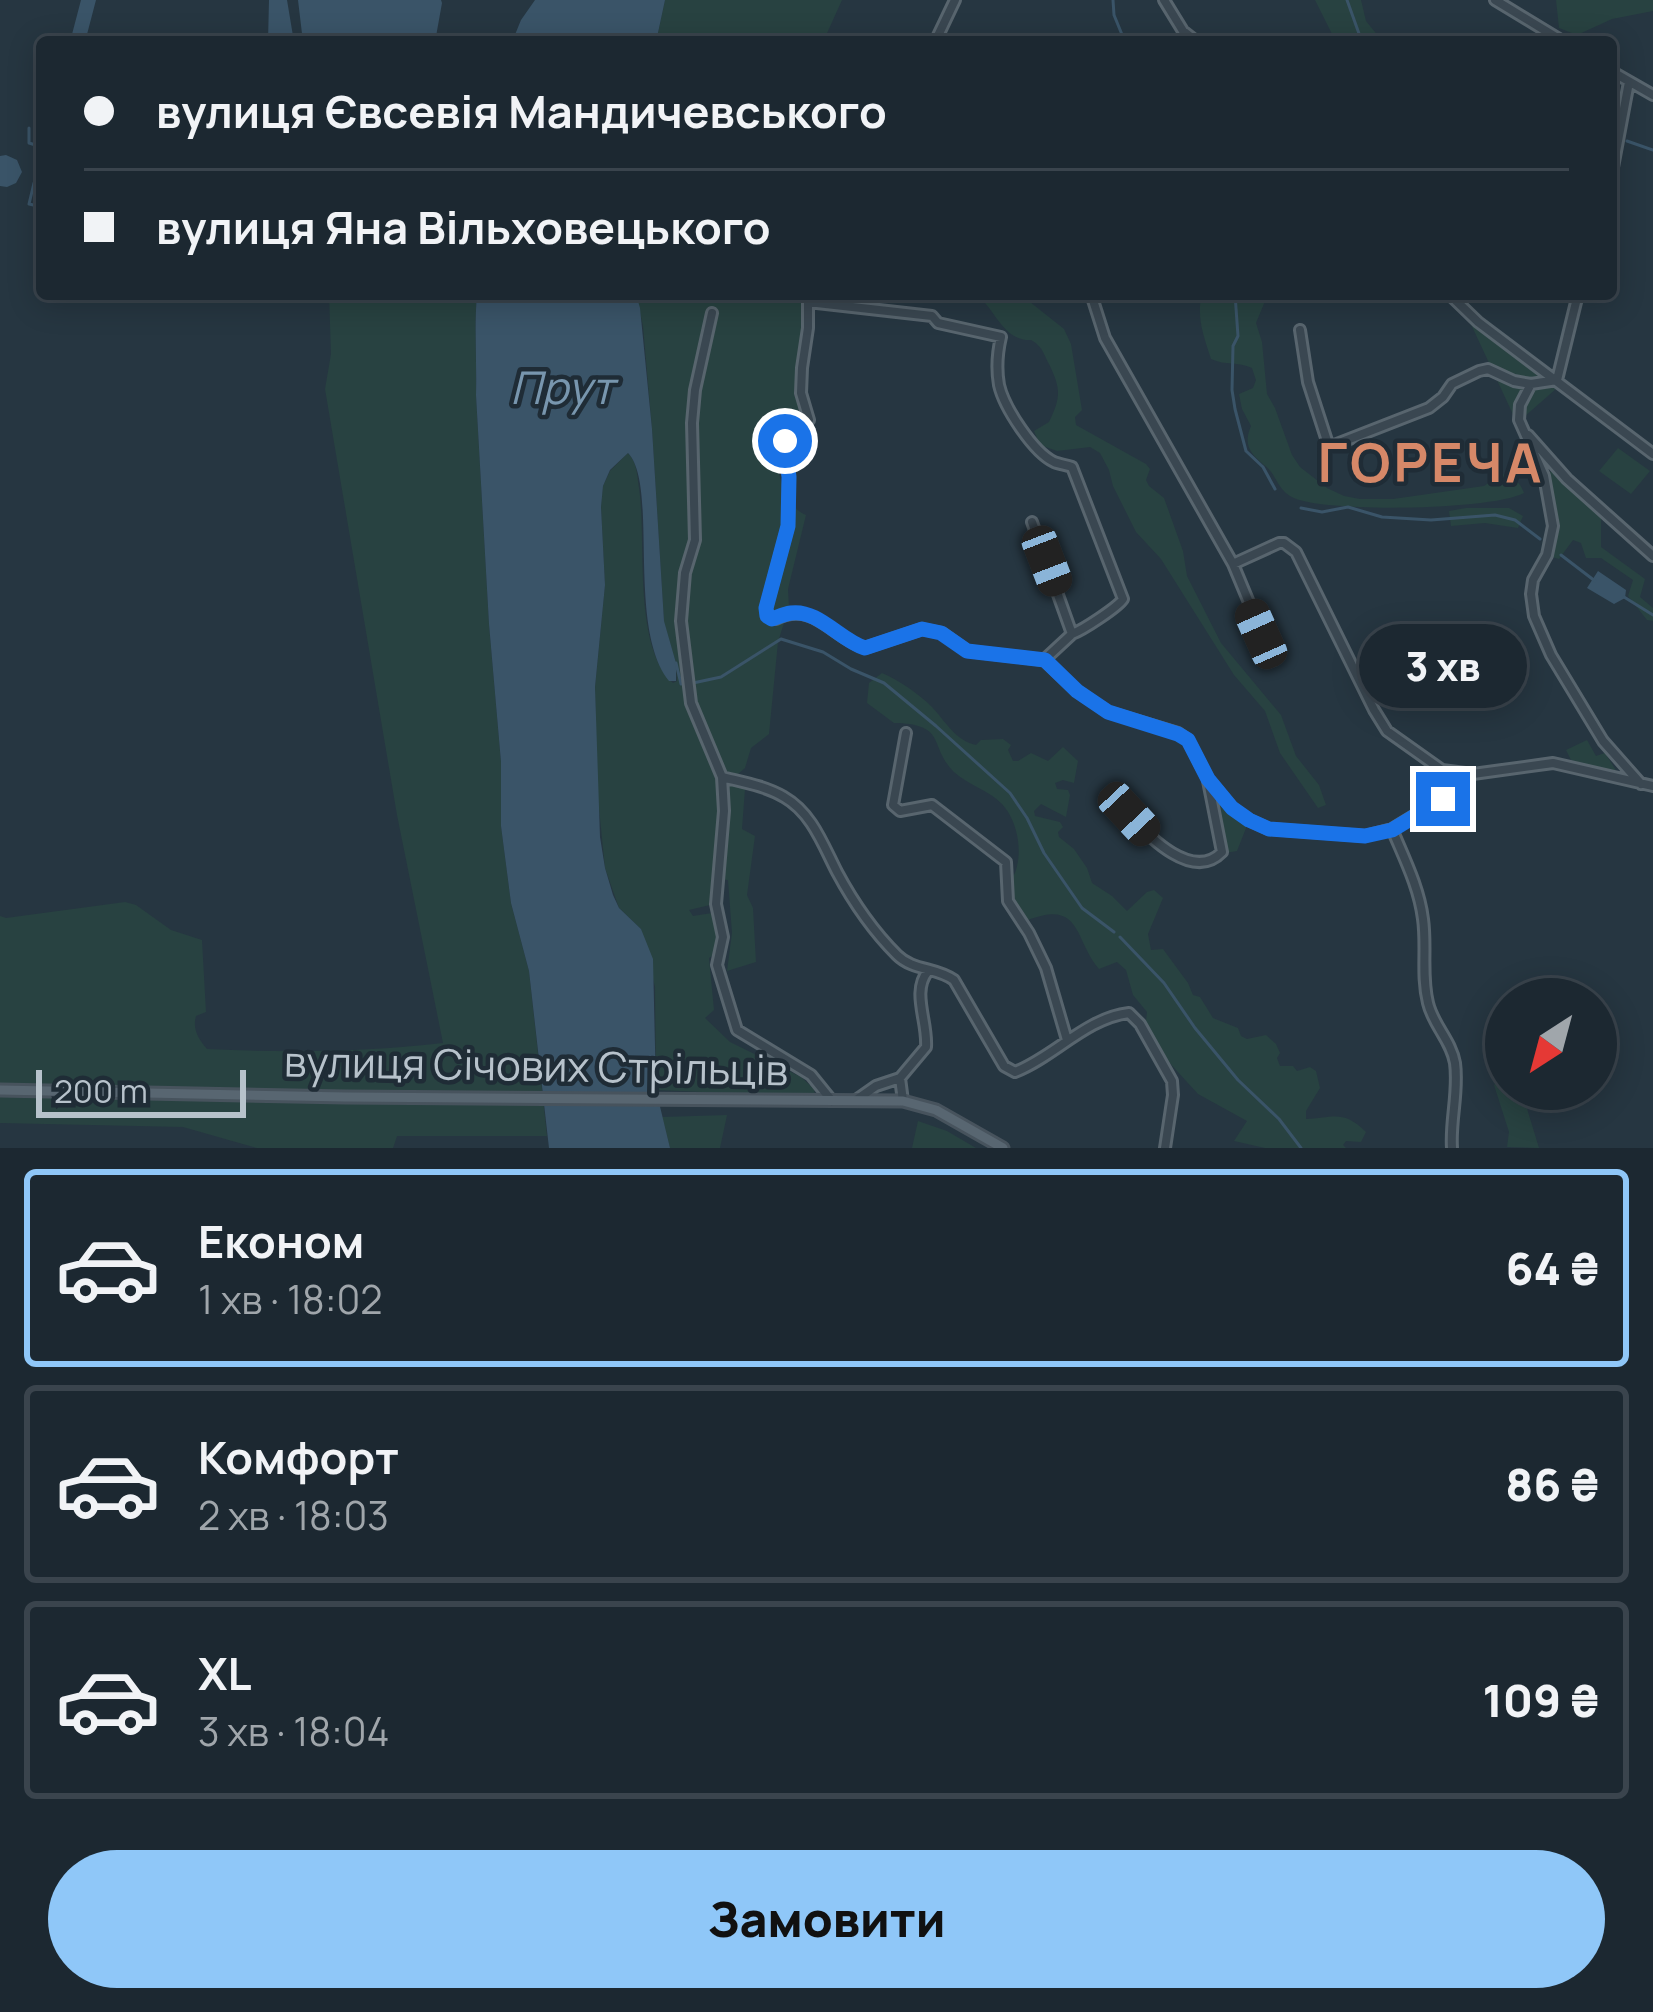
<!DOCTYPE html>
<html lang="uk">
<meta charset="utf-8">
<style>
:root{--surface:#1c2831;--page:#253039;--text:#f1f3f6;--muted:#a0a6ab;--line:#3a444d;--accent:#8fc7f8}
body{margin:0;font-family:Manrope,sans-serif;background:var(--page);color:var(--text);height:100vh;display:flex;flex-direction:column;font-size:45px;white-space:nowrap}
*{box-sizing:border-box;margin:0}
p{font-size:39px;color:var(--muted)}
.icon{flex:none;width:66px;height:66px;fill:none;stroke:currentColor;stroke-width:2;stroke-linecap:round;stroke-linejoin:round}
.map{position:relative;height:1148px;overflow:hidden}
.details{display:flex;flex-direction:column;background:var(--surface);flex:1}
.details>*{flex:none}
.hud{position:absolute;left:36px;top:36px;width:1581px;height:264px;border-radius:12px;box-shadow:0 6px 30px #0003,0 0 0 3px var(--line);display:grid;align-content:center;height:264px;padding:0 48px;background:var(--surface)}
.needle{width:78px;rotate:216deg}
.buttons{position:absolute;left:1485px;top:978px;display:grid;gap:24px}
.buttons a{display:grid;place-items:center;width:132px;height:132px;border-radius:50%;background:var(--surface);box-shadow:0 6px 30px #0003,0 0 0 3px var(--line);font-size:60px}
.scale{position:absolute;left:36px;bottom:30px;width:210px;box-sizing:border-box;padding-left:12px;border:6px solid #b7c2cb;border-top:0;font-size:33px;line-height:42px;white-space:nowrap;color:#b7c2cb;-webkit-text-stroke:9px #1f2c36;paint-order:stroke}
.end{position:absolute;width:54px;height:54px;margin:-27px;border:15px solid #1a73e8;background:#fff;box-shadow:0 0 0 6px #fff}
.from{border-radius:50%}
.bubble{position:absolute;height:84px;border-radius:42px;background:var(--surface);box-shadow:0 6px 30px #0003,0 0 0 3px var(--line);font-size:39px;font-weight:800;line-height:84px;text-align:center}
.car{position:absolute;width:36px;height:72px;margin:-36px -18px;border-radius:15px;box-shadow:0 0 9px 3px #0007;background:linear-gradient(#222 24%,#8ab4d8 0 40%,#222 0 76%,#8ab4d8 0 86%,#222 0)}
.hud b{display:flex;align-items:center;gap:42px;height:114px;font-size:45px}
.hud b+b{border-top:3px solid var(--line)}
.hud i{width:30px;height:30px;background:var(--text)}
ul{padding:21px 0 0;list-style:none}
li{display:flex;align-items:center;gap:36px;height:198px;margin:0 24px 18px;padding:0 24px;border:6px solid var(--line);border-radius:12px}
li div{flex:1}
li b{display:block;font-size:45px}
li em{font-style:normal;font-weight:800}
li.active{border-color:var(--accent)}
li>.icon{width:108px;height:108px;stroke-width:1.5}
.primary-button{display:flex;gap:24px;margin-top:auto;padding:24px 48px}
.primary-button a{flex:1;height:138px;border-radius:72px;background:var(--accent);color:#111;font-size:48px;font-weight:800;line-height:138px;text-align:center}
.map>svg:first-child{display:block}
.green{fill:#284241}
.water{fill:#3a5468}
.lines{fill:none;stroke-linecap:round;stroke-linejoin:round}
.stream{stroke:#3a5468;stroke-width:3}
.minor-casing{stroke:#58656e;stroke-width:14}
.major-casing{stroke:#47535d;stroke-width:15}
.minor{stroke:#3a4751;stroke-width:8}
.major{stroke:#586671;stroke-width:9}
.route{stroke:#1a73e8;stroke-width:15}
.labels{text-anchor:middle;dominant-baseline:central;stroke-width:9;stroke-linejoin:round;paint-order:stroke}
.street-label{font-size:42px;fill:#b7c2cb;stroke:#1f2c36}
.water-label{font-size:45px;font-style:italic;fill:#7896ae;stroke:#1f2c36}
.district-label{font-size:54px;font-weight:bold;letter-spacing:3px;fill:#d68868;stroke:#1f2c36}
</style>
<div class="map">
<svg width="1653" height="1148" viewBox="0 0 1653 1148">
<rect width="100%" height="100%" fill="#263641"/>
<path class="green" d="M665,0H842L823,42H656Z
M1315,0H1361L1366,21L1383,42H1336Z
M1556,0H1653V11L1612,19L1577,35L1559,28Z
M329,294H477C474,328 477,361 476,395L489,624L501,762V826L511,903L529,971L547,1136H397L393,1148H257L183,1127L0,1123V916L6,918L125,902L136,905L171,930L202,940L206,1012L196,1016C192,1029 199,1040 207,1049C286,1053 363,1052 443,1043L397,815L325,389L331,354Z
M636,294H801V334L794,395L801,410V420L789,429L777,434C774,453 777,483 791,498C793,507 797,511 806,515L788,589L789,607L778,642L769,734L751,748L745,768L737,775V783L745,789L742,829L755,836L747,895L753,908L756,962L727,971L732,933L728,880L719,879L710,905L689,910L693,916L712,913L720,935L719,951L709,958L714,1010L705,1018L730,1042L801,1077L814,1089L815,1097L656,1090L655,987L641,929L619,908L605,868L597,789L595,687L605,585L601,507L603,486L610,471L628,453C637,462 637,475 639,488C647,539 632,646 673,683L677,681L676,663L664,622L652,429L643,326Z
M976,294H1020L1064,329L1071,344L1082,410L1075,417L1076,425L1146,464L1150,469L1146,480L1149,486L1164,498L1183,551L1187,576L1221,643L1281,715L1296,756L1319,785L1326,805L1318,808L1280,753L1265,711L1234,675L1161,559L1136,532L1113,486L1109,470L1100,453L1090,447L1057,451L1040,445L1034,431L1049,422C1061,397 1061,389 1049,364C1043,353 1043,347 1031,340C1003,341 996,310 976,294Z
M1202,294H1268L1256,323L1262,342L1267,394L1275,408L1292,455L1300,467L1327,488L1344,496L1360,499H1393L1484,486L1502,474C1514,477 1520,482 1524,493C1493,510 1327,513 1294,498C1277,491 1277,474 1264,465C1250,453 1243,445 1251,426L1242,409L1239,394L1253,388L1256,380L1252,368C1238,361 1226,366 1211,359C1204,337 1196,317 1202,294Z
M1469,320L1557,388L1517,423Z
M1618,448L1650,471L1631,494L1599,471Z
M1550,472H1556L1601,514V547L1645,579L1640,597L1653,608V621L1647,620L1628,596L1633,580L1601,558H1586L1581,543L1573,540L1559,559L1552,557L1542,544L1544,537L1555,538L1554,508L1547,474Z
M1466,508H1509L1523,516L1518,528L1485,523L1451,526L1449,511Z
M882,673C899,680 919,694 932,707C945,721 956,741 976,745L981,740L1003,739L1011,745L1008,750L1013,761H1018L1031,753L1048,761L1063,747L1078,761L1074,783L1063,780L1055,783L1057,789L1068,790L1070,795L1066,817L1041,804L1034,811L1035,816L1060,822L1063,827L1058,832L1059,837L1074,849L1087,868L1092,883L1112,896L1127,911L1147,892L1154,890L1163,898L1148,934L1151,950L1163,949L1188,983L1193,995L1200,997L1213,1018L1238,1028L1241,1036L1247,1039L1266,1035L1276,1044L1280,1053L1277,1058L1280,1066H1293L1297,1071L1310,1067L1316,1071L1320,1088L1306,1111V1119C1333,1118 1343,1109 1366,1132L1361,1142L1346,1141L1343,1145L1346,1148H1265L1234,1141L1247,1121L1198,1094L1156,1048L1145,1030L1147,1012L1133,995L1126,970L1117,962L1099,969C1074,940 1082,899 1028,920L1018,911C1017,901 1012,895 1012,884C1012,866 1013,884 1017,866C1022,846 1016,819 1002,804C989,790 968,785 954,772C928,746 948,724 894,723L867,703L869,683Z
M1587,740L1596,756L1605,753L1619,775L1571,760L1566,750Z
M1222,805L1248,823L1237,851L1225,853L1218,806Z
M1506,1071V1089H1521L1539,1148L1507,1147L1509,1132L1494,1085Z
M727,1115L720,1148H670L662,1117Z
M918,1121L947,1131L976,1148H912Z"/>
<path class="water" d="M81,0H96L85,42H70Z
M269,0H287L294,42H268Z
M298,0H441L442,3L435,42H303Z
M535,0H665L656,42H512L521,20Z
M6,155L17,160L22,172L16,183L7,187L0,186V156Z
M477,294H636L640,308L652,429L664,621L676,663V681H669C626,627 659,485 628,453L610,470L603,486L601,507L605,585L595,687L600,837L605,868L613,895L619,908L641,929L653,959L656,1090L670,1148H549L529,971L511,903L501,826V762L489,624L476,395C477,361 474,328 477,294Z
M1598,571L1626,590L1625,598L1614,604L1587,588Z"/>
<g class="lines">
<path class="stream" d="M1113,0L1114,15L1125,42
M1347,0L1362,42
M29,128V143L42,147
M1627,141L1653,150
M42,183H34L29,204L42,207
M41,208L40,221L42,222
M1235,294L1238,336L1233,346L1232,390L1235,409L1246,451L1263,467L1275,489
M1301,508L1322,512L1348,507L1382,517L1431,520L1495,515L1515,520L1540,539
M1561,555L1595,581
M1624,597L1653,615
M676,663L681,684
M693,683L721,677L781,639L823,652L851,669L884,683L936,726L1010,793L1027,818L1044,853L1082,908L1114,932
M1120,937L1164,983L1195,1028L1238,1080L1279,1119L1301,1148"/>
<g class="minor-casing">
<path id="minor" d="M1164,0L1183,31L1197,42
M1495,0L1564,42
M935,42L955,0
M1611,71L1653,95
M1611,178L1629,82
M808,294V328L802,368L801,393L809,420L785,441L789,477L788,526L766,608L767,615L776,619C814,600 832,638 865,648L922,629L942,633L967,651L1044,660L1077,691L1108,712L1178,733L1188,740L1208,779L1232,808L1249,820L1269,829L1365,836L1392,829L1443,798L1473,774
M1091,294L1105,338L1233,564L1273,660
M1449,294L1478,322L1653,454
M1578,294L1557,380L1531,384L1520,405L1519,420L1544,476L1553,526L1547,555L1533,580L1531,594L1534,616L1551,655L1603,741L1641,784
M808,302L932,316L938,323L1001,337C997,354 996,368 999,385C1004,407 1033,452 1054,462C1059,464 1066,465 1072,467L1123,599C1118,607 1083,630 1072,634
M712,313L695,390L692,423L695,540L685,573L681,621L691,703L722,777L724,811L716,904L723,937L717,965L737,1030L811,1075L832,1101
M1300,330L1308,382L1329,447L1429,408L1443,397L1452,384L1479,371L1488,369L1514,381L1531,384
M1528,435L1567,479L1653,556
M1032,522L1072,634L1044,660
M1233,564L1279,543H1284L1296,552L1374,710L1387,731L1442,770L1473,774L1553,763L1653,786
M906,733L893,805L900,811L932,805L1006,862L1008,901L1029,933L1046,968L1067,1040
M722,777C742,782 766,786 784,797C812,813 823,845 837,872C852,900 874,932 897,955C913,971 936,967 954,980L1004,1066L1015,1072C1054,1057 1086,1018 1129,1013L1140,1024L1172,1081L1173,1095L1165,1148
M1129,815C1149,837 1193,882 1222,852L1208,781
M1392,829C1404,858 1419,887 1423,919C1427,947 1421,975 1428,1003C1433,1025 1451,1040 1455,1063C1459,1092 1450,1120 1452,1148
M856,1100L876,1086L900,1078
M903,1101L900,1078L926,1047C928,1021 911,992 928,971"/>
</g>
<g class="major-casing">
<path id="major" d="M0,1090L346,1097L903,1101L936,1110L1003,1148"/>
</g>
<use href="#minor" class="minor"/>
<use href="#major" class="major"/>
</g>
<g class="lines">
<path class="route" d="M785,441L789,477L788,526L766,608L767,616L772,619C778,617 784,614 791,613C818,609 841,641 865,648L922,629L941,633L967,651L1045,660L1077,691L1108,712L1178,734L1188,740L1208,779L1232,808L1249,820L1269,829L1365,836L1392,830L1443,799"/>
</g>
<g class="labels">
<g class="street-label">
<text transform="translate(536 1065) rotate(1)">вулиця Січових Стрільців</text>
</g>
<g class="water-label">
<text x="562" y="387">Прут</text>
</g>
<g class="district-label">
<text x="1431" y="461">ГОРЕЧА</text>
</g>
</g>
</svg>
<div class="buttons">
<a><svg class="needle" viewBox="-14 -14 28 28"><path d="M0-13l5 13h-10z" fill="#e53935"/><path d="M0 13l5-13h-10z" fill="#a0a6ab"/></svg></a>
</div>
<div class="scale">200 m</div>
<i class="end from" style="left:785px;top:441px"></i>
<i class="end" style="left:1443px;top:799px"></i>
<div class="bubble" style="left:1359px;top:624px;width:168px">3 хв</div>
<i class="car" style="left:1047px;top:561px;rotate:159deg"></i>
<i class="car" style="left:1261px;top:634px;rotate:336deg"></i>
<i class="car" style="left:1129px;top:814px;rotate:137deg"></i>
<div class="hud">
<b><i class="from"></i>вулиця Євсевія Мандичевського</b>
<b><i></i>вулиця Яна Вільховецького</b>
</div>
</div>
<section class="details">
<ul>
<li class="active"><svg class="icon" aria-label="car" viewBox="0 0 24 24"><path d="M5 17H2v-5l4-1 3-4h7l3 4 3 1v5h-3M9 17h6M6 11h13"/><circle cx="7" cy="17" r="2"/><circle cx="17" cy="17" r="2"/></svg><div><b>Економ</b><p>1 хв · 18:02</p></div><em>64 ₴</em></li>
<li><svg class="icon" aria-label="car" viewBox="0 0 24 24"><path d="M5 17H2v-5l4-1 3-4h7l3 4 3 1v5h-3M9 17h6M6 11h13"/><circle cx="7" cy="17" r="2"/><circle cx="17" cy="17" r="2"/></svg><div><b>Комфорт</b><p>2 хв · 18:03</p></div><em>86 ₴</em></li>
<li><svg class="icon" aria-label="car" viewBox="0 0 24 24"><path d="M5 17H2v-5l4-1 3-4h7l3 4 3 1v5h-3M9 17h6M6 11h13"/><circle cx="7" cy="17" r="2"/><circle cx="17" cy="17" r="2"/></svg><div><b>XL</b><p>3 хв · 18:04</p></div><em>109 ₴</em></li>
</ul>
<div class="primary-button"><a>Замовити</a></div>
</section>
